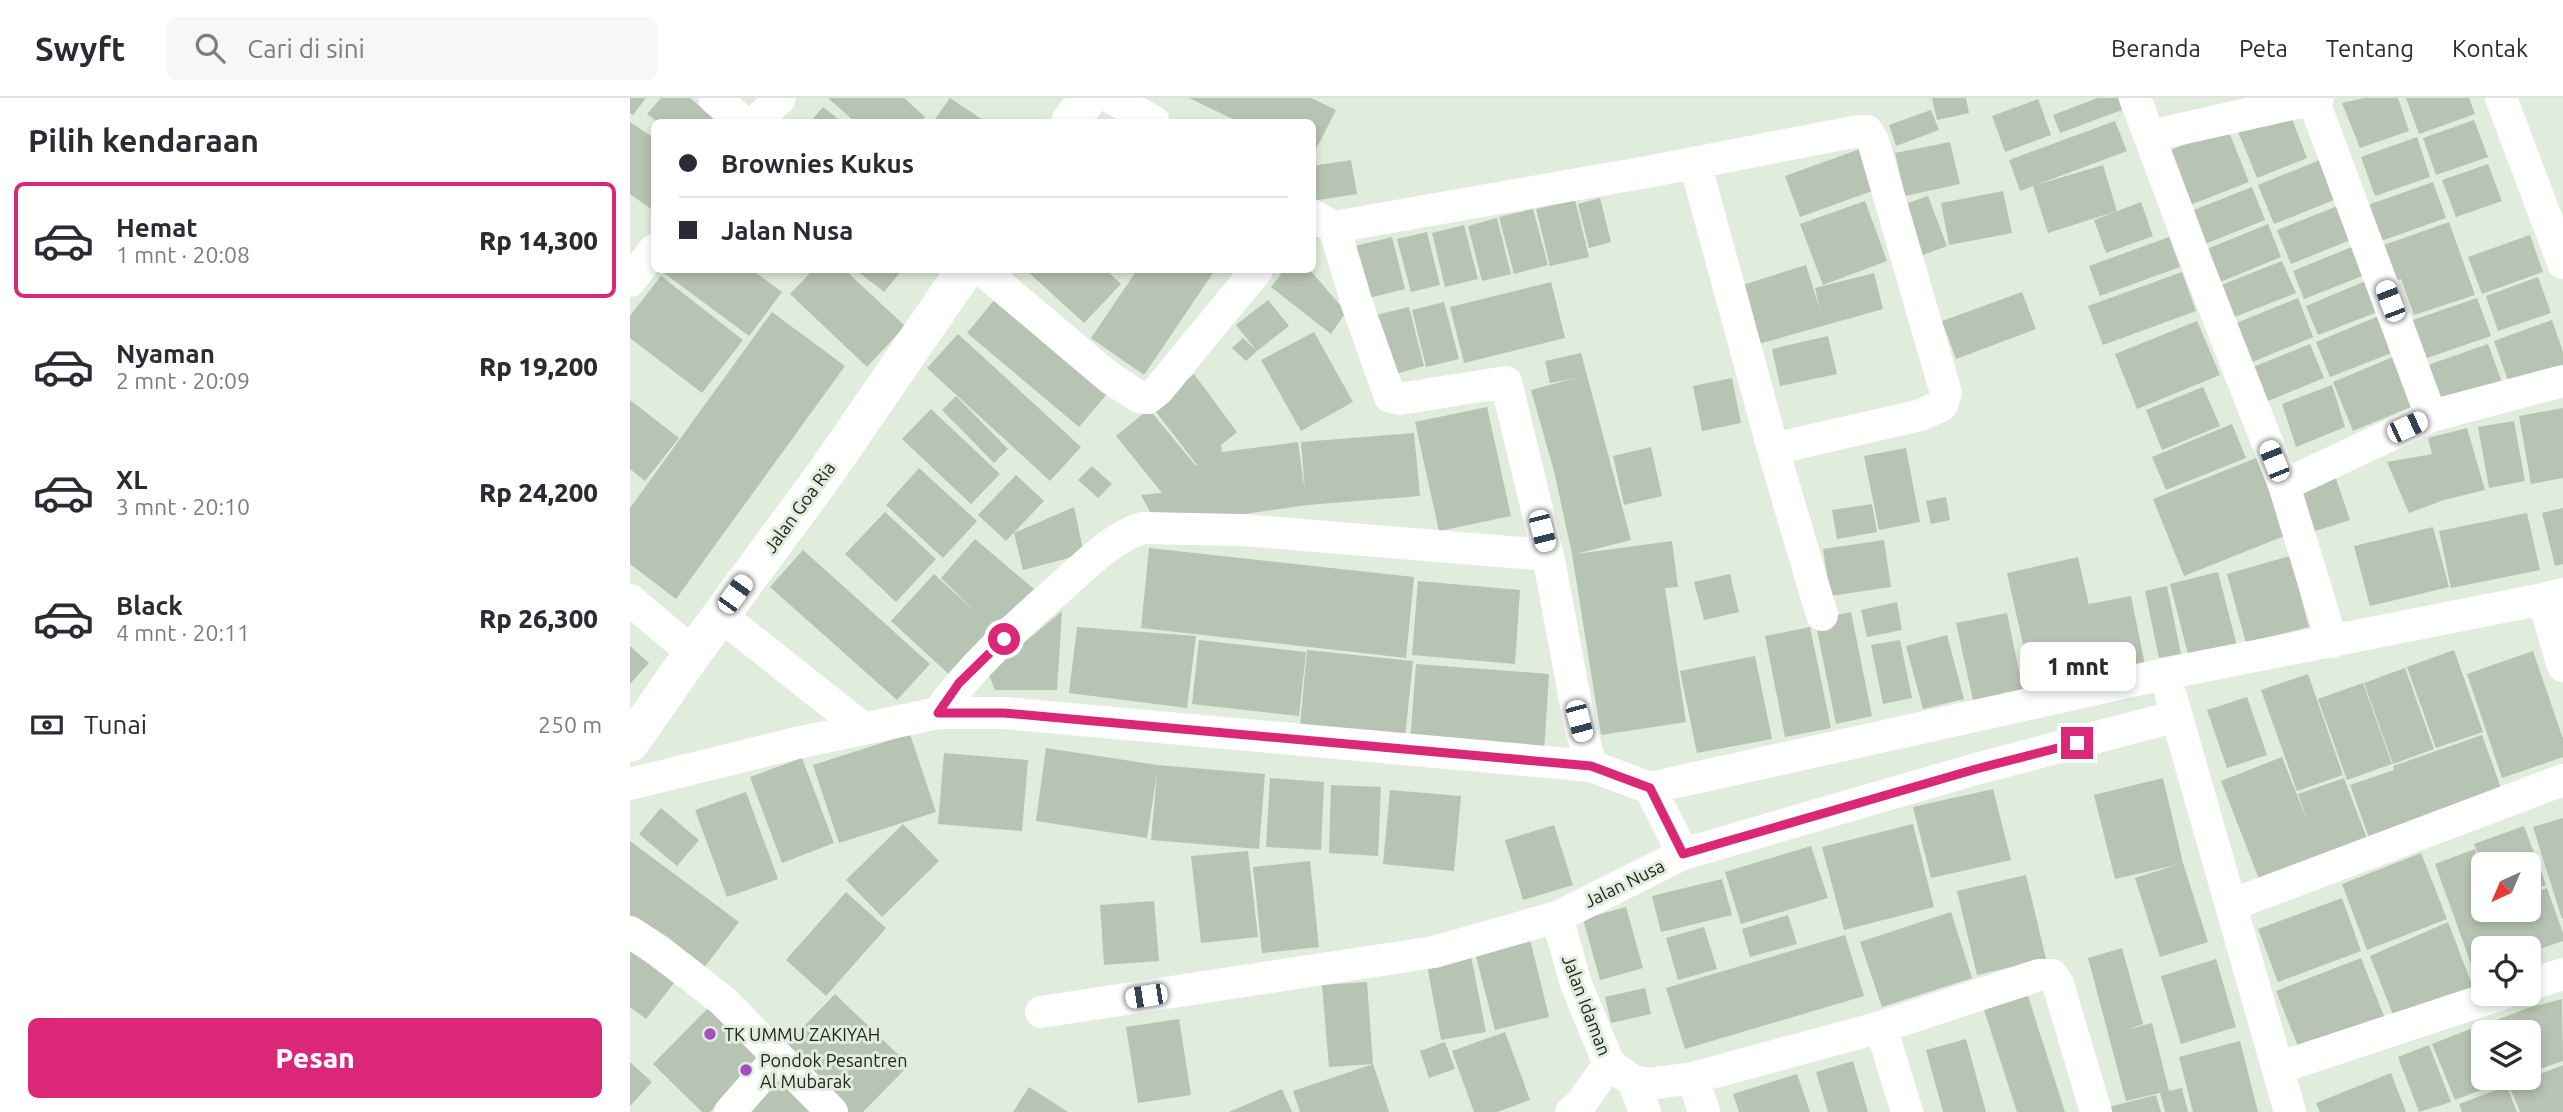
<!DOCTYPE html>
<html lang="id">
<meta charset="utf-8">
<style>
:root{--surface:#fff;--page:#f7f7f7;--text:#2b2b33;--muted:#7c7c81;--line:#e1e1e2;--accent:#db2777}
body{margin:0;font-family:Ubuntu,sans-serif;background:var(--page);color:var(--text);height:100vh;display:flex;flex-direction:column;font-size:26px;white-space:nowrap}
*{box-sizing:border-box;margin:0}
p{font-size:23px;color:var(--muted)}
.icon{flex:none;width:38px;height:38px;fill:none;stroke:currentColor;stroke-width:2;stroke-linecap:round;stroke-linejoin:round}
.map{position:relative;flex:1;overflow:hidden}
.sheet{display:flex;flex-direction:column;background:var(--surface);width:630px}
.sheet>*{flex:none}
.top-card{position:absolute;left:21px;top:21px;width:665px;height:154px;border-radius:10px;box-shadow:0 4px 10px #0003;display:grid;align-content:center;height:154px;padding:0 28px;background:var(--surface)}
.needle{width:46px;rotate:224deg}
.tools{position:absolute;left:1841px;top:754px;display:grid;gap:14px}
.tools a{display:grid;place-items:center;width:70px;height:70px;border-radius:10px;background:var(--surface);box-shadow:0 4px 10px #0003;font-size:35px}
.end{position:absolute;width:32px;height:32px;margin:-16px;border:9px solid #db2777;background:#fff;box-shadow:0 0 0 4px #fff}
.from{border-radius:50%}
.bubble{position:absolute;height:49px;border-radius:10px;background:var(--surface);box-shadow:0 4px 10px #0003;font-size:23px;font-weight:800;line-height:49px;text-align:center}
.car{position:absolute;width:21px;height:42px;margin:-21px -10px;border-radius:9px;box-shadow:0 0 5px 2px #0007;background:linear-gradient(#fff 24%,#345 0 40%,#fff 0 76%,#345 0 86%,#fff 0)}
.top-card b{display:flex;align-items:center;gap:24px;height:66px;font-size:26px}
.top-card b+b{border-top:2px solid var(--line)}
.top-card i{width:18px;height:18px;background:var(--text)}
ul{padding:0;list-style:none}
li{display:flex;align-items:center;gap:21px;height:116px;margin:0 14px 10px;padding:0 14px;border:4px solid transparent;border-radius:10px}
li div{flex:1}
li b{display:block;font-size:26px}
li em{font-style:normal;font-weight:800}
li.selected{border-color:var(--accent)}
li>.icon{width:63px;height:63px;stroke-width:1.5}
h2{padding:0 28px;font-size:32px;line-height:84px}
.pay{display:flex;align-items:center;gap:18px;height:77px;padding:0 28px;font-size:26px}
.pay p{margin-inline-start:auto}
.primary-button{display:flex;gap:14px;margin-top:auto;padding:14px 28px}
.primary-button a{flex:1;height:80px;border-radius:10px;background:var(--accent);color:#fff;font-size:28px;font-weight:800;line-height:80px;text-align:center}
header{display:flex;align-items:center;gap:42px;box-sizing:border-box;height:98px;padding:0 35px;background:var(--surface);border-bottom:2px solid var(--line)}
header strong{font-size:33px}
nav{display:flex;gap:38px;margin-inline-start:auto;font-size:24px}
.search{width:490px;height:63px;background:var(--page);display:flex;align-items:center;gap:18px;box-sizing:border-box;padding:0 24px;border-radius:10px;color:var(--muted);font-size:26px}
main{display:flex;flex:1;min-height:0}
.map>svg:first-child{display:block}
.building{fill:#b7c3b3}
.lines{fill:none;stroke-linecap:round;stroke-linejoin:round}
.street{stroke:#fff;stroke-width:32}
.secondary{stroke:#fff;stroke-width:38}
.route{stroke:#db2777;stroke-width:9}
.poi-dot{fill:#a44fbd;stroke:#e0ecdc;stroke-width:2.5}
.labels{text-anchor:middle;dominant-baseline:central;stroke-width:6;stroke-linejoin:round;paint-order:stroke}
.street-label{font-size:18px;fill:#222620;stroke:#e0ecdc}
.poi-label{font-size:18px;fill:#222620;stroke:#e0ecdc;text-anchor:start}
</style>
<header>
<strong>Swyft</strong>
<div class="search"><svg class="icon" aria-label="search" viewBox="0 0 24 24"><circle cx="10" cy="10" r="6"/><path d="M15 15l6 6"/></svg>Cari di sini</div>
<nav><a>Beranda</a><a>Peta</a><a>Tentang</a><a>Kontak</a></nav>
</header>
<main>
<section class="sheet">
<h2>Pilih kendaraan</h2>
<ul>
<li class="selected"><svg class="icon" aria-label="car" viewBox="0 0 24 24"><path d="M5 17H2v-5l4-1 3-4h7l3 4 3 1v5h-3M9 17h6M6 11h13"/><circle cx="7" cy="17" r="2"/><circle cx="17" cy="17" r="2"/></svg><div><b>Hemat</b><p>1 mnt · 20:08</p></div><em>Rp 14,300</em></li>
<li><svg class="icon" aria-label="car" viewBox="0 0 24 24"><path d="M5 17H2v-5l4-1 3-4h7l3 4 3 1v5h-3M9 17h6M6 11h13"/><circle cx="7" cy="17" r="2"/><circle cx="17" cy="17" r="2"/></svg><div><b>Nyaman</b><p>2 mnt · 20:09</p></div><em>Rp 19,200</em></li>
<li><svg class="icon" aria-label="car" viewBox="0 0 24 24"><path d="M5 17H2v-5l4-1 3-4h7l3 4 3 1v5h-3M9 17h6M6 11h13"/><circle cx="7" cy="17" r="2"/><circle cx="17" cy="17" r="2"/></svg><div><b>XL</b><p>3 mnt · 20:10</p></div><em>Rp 24,200</em></li>
<li><svg class="icon" aria-label="car" viewBox="0 0 24 24"><path d="M5 17H2v-5l4-1 3-4h7l3 4 3 1v5h-3M9 17h6M6 11h13"/><circle cx="7" cy="17" r="2"/><circle cx="17" cy="17" r="2"/></svg><div><b>Black</b><p>4 mnt · 20:11</p></div><em>Rp 26,300</em></li>
</ul>
<div class="pay"><svg class="icon" aria-label="cash" viewBox="0 0 24 24"><path d="M3 7h18v10H3z"/><circle cx="12" cy="12" r="2"/></svg>Tunai<p>250 m</p></div>
<div class="primary-button"><a>Pesan</a></div>
</section>
<div class="map">
<svg width="1933" height="1014" viewBox="0 0 1933 1014">
<rect width="100%" height="100%" fill="#e0ecdc"/>
<path class="building" d="M0,0H16L3,17L0,15Z
M31,0H60L83,20L79,24H28L17,16Z
M198,0H274L295,19L291,24H225Z
M320,0L356,24H303Z
M559,0H681L706,12L682,59V24H609Z
M1302,0H1336L1339,15L1307,22Z
M1468,0H1488L1492,12L1430,35L1423,17Z
M1734,0H1768L1779,33L1730,50L1712,5Z
M1776,0H1839L1845,16L1789,36Z
M1408,1L1421,37L1375,54L1362,18Z
M193,9L212,24H180Z
M1301,12L1309,32L1266,48L1259,27Z
M1660,16L1677,60L1627,80L1607,31Z
M1844,22L1858,59L1806,77L1793,40Z
M1485,23L1497,53L1390,93L1379,62Z
M0,24L24,40V113L0,96Z
M1597,29L1619,84L1560,107L1538,53Z
M1787,39L1800,79L1745,98L1731,59Z
M1320,44L1330,86L1275,98L1265,55Z
M1230,51L1245,92L1170,119L1155,78Z
M1692,61L1709,100L1644,126L1628,87Z
M721,62L727,96L682,103V68Z
M1858,66L1872,103L1826,119L1812,82Z
M1473,67L1487,113L1418,135L1403,88Z
M1803,84L1816,120L1751,143L1738,107Z
M1622,89L1635,122L1575,146L1561,113Z
M1373,93L1382,135L1319,147L1311,105Z
M1298,98L1317,148L1288,159L1269,108Z
M970,100L981,144L959,150L948,106Z
M945,102L959,159L920,168L906,111Z
M1235,103L1257,163L1193,187L1170,126Z
M1511,104L1523,138L1476,155L1464,122Z
M1710,107L1723,141L1661,166L1647,132Z
M903,111L918,167L884,176L869,119Z
M867,120L881,176L852,183L838,128Z
M1819,124L1845,197L1784,217L1771,181L1767,182L1754,147Z
M1638,126L1651,159L1590,184L1577,151Z
M834,127L848,181L815,189L802,135Z
M797,134L810,187L781,194L767,141Z
M1900,137L1913,174L1852,196L1838,159Z
M762,139L775,191L739,200L725,148Z
M1539,139L1550,169L1470,198L1459,168Z
M1729,146L1740,175L1674,201L1663,173Z
M1652,163L1666,195L1602,220L1589,188Z
M1176,167L1190,212L1185,190L1244,175L1253,211L1118,249L1100,191Z
M37,172H122L152,194L119,238L34,175Z
M183,172H215L275,228L237,269L160,196Z
M226,172H272L254,194Z
M396,172H476L491,186L454,225Z
M507,172H585L514,277L461,240Z
M654,172H680L716,214L701,236L641,189Z
M1552,174L1566,213L1473,247L1458,208Z
M31,178L113,242L72,295L0,240V218Z
M1908,179L1921,215L1868,233L1856,198Z
M1738,182L1750,213L1688,237L1676,208Z
M921,184L935,240L834,265L820,209Z
M1392,194L1406,231L1326,261L1312,223Z
M369,196L482,290L449,329L337,235Z
M1668,200L1683,239L1620,265L1604,226Z
M1847,200L1861,238L1797,260L1783,222Z
M638,202L659,228L627,253L606,227Z
M814,204L829,261L796,269L782,212Z
M779,209L794,268L762,277L746,217Z
M142,214L215,268L46,501L0,466V410Z
M1749,218L1764,254L1700,279L1686,244Z
M1922,222L1933,254V269L1880,288L1864,243Z
M1567,223L1590,277L1507,311L1485,256Z
M684,234L723,304L671,333L631,262Z
M328,236L451,349L420,383L297,270Z
M1198,238L1207,276L1150,288L1142,251Z
M613,240L627,253L616,263L602,250Z
M1680,246L1694,280L1638,303L1623,269Z
M1858,246L1873,287L1813,308L1798,267Z
M951,255L1001,442L946,456L1042,443L1048,489L1035,490L1056,624L971,637L942,456L924,373L901,292L945,280L920,285L915,263Z
M1763,259L1783,308L1723,333L1703,284Z
M564,276L607,334L591,347L592,354L668,344L675,394L671,344L784,335L790,398L677,407L601,418L520,414L511,397L532,395L486,338L519,311L566,368L567,367L523,310Z
M1102,280L1111,325L1072,333L1063,288Z
M1702,287L1715,329L1666,349L1652,306Z
M1573,289L1590,328L1532,352L1516,312Z
M326,298L378,351L364,365L312,312Z
M0,302L49,340L15,383L0,371Z
M857,309L881,418L809,433L785,324Z
M1933,310V380L1901,386L1889,318Z
M301,311L370,376L341,406L272,341Z
M1884,323L1895,383L1859,390L1848,329Z
M1602,326L1616,360L1536,392L1522,359Z
M1837,330L1855,392L1814,402L1779,415L1757,364L1802,356L1798,340Z
M1021,349L1032,398L994,407L983,358Z
M1276,350L1290,424L1249,432L1234,358Z
M1629,359L1659,436L1554,478L1523,401Z
M462,368L482,386L468,400L448,382Z
M289,370L347,423L313,460L256,407Z
M1703,372L1720,422L1679,435L1663,384Z
M386,377L414,403L376,443L348,417Z
M1316,399L1320,422L1301,426L1296,403Z
M1242,406L1247,434L1207,441L1202,412Z
M444,409L454,456L393,472L384,435Z
M1933,410V466L1925,468L1912,415Z
M255,414L306,461L266,504L215,456Z
M1897,415L1910,472L1821,490L1809,433Z
M1803,429L1819,489L1740,508L1724,448Z
M345,441L404,491L322,579L261,523L304,476L349,517L311,480Z
M1254,442L1261,489L1200,498L1193,451Z
M519,450L784,479L776,560L511,530Z
M173,452L300,566L267,602L140,489Z
M1660,458L1679,529L1616,545L1597,476Z
M1448,459L1463,525L1459,506L1501,498L1515,567L1403,591L1377,475Z
M1588,474L1608,552L1560,564L1540,486Z
M1100,476L1109,514L1074,522L1064,484Z
M788,483L890,492L885,566L782,557Z
M1537,488L1551,556L1529,560L1515,493Z
M1267,504L1272,532L1237,539L1231,512Z
M432,513L427,592H365L358,575Z
M1221,514L1242,618L1206,626L1185,522Z
M1377,515L1393,592L1343,602L1326,525Z
M447,529L566,538L557,610L439,595Z
M1180,529L1201,630L1155,639L1135,538Z
M1317,537L1334,601L1293,611L1276,548Z
M569,542L676,554L669,618L562,606Z
M1270,542L1282,600L1253,606L1241,547Z
M0,548L19,565L0,586Z
M677,552L783,563L775,639L670,628Z
M1824,552L1853,634L1806,650L1777,569Z
M1903,553L1933,641V659L1872,680L1837,576Z
M1125,558L1142,641L1067,655L1050,573Z
M786,566L919,576L914,655L780,645Z
M1775,570L1804,651L1763,666L1734,585Z
M1678,576L1713,677L1667,693L1631,592Z
M1733,585L1762,666L1717,682L1688,601Z
M1617,599L1637,657L1597,670L1577,612Z
M280,636L306,714L209,745L183,667Z
M1852,637L1875,701L1742,748L1720,687L1764,672L1763,668Z
M416,650L527,667L635,676L629,751L521,742L527,675L517,740L406,723Z
M314,655L398,662L392,733L308,726Z
M1652,659L1679,727L1668,696L1714,680L1739,746L1631,786L1591,683Z
M172,660L204,745L152,765L120,679Z
M640,680L694,684L691,752L636,749Z
M1533,680L1553,765L1578,844L1530,859L1505,780L1546,767L1485,781L1464,697Z
M701,687L751,689L748,758L699,755Z
M1363,691L1381,762L1301,780L1283,709Z
M760,692L831,698L824,773L753,766Z
M116,694L148,781L97,799L65,712Z
M31,710L69,742L47,768L9,736Z
M1933,720V821H1932L1903,729Z
M273,726L309,763L252,819L216,782Z
M1283,726L1304,809L1214,832L1192,749Z
M924,727L943,787L893,802L875,742Z
M1894,728L1916,787L1899,793V766H1852L1844,746Z
M0,743L109,824L67,879L0,828Z
M1181,748L1198,800L1111,826L1095,774Z
M1845,751L1853,775V812H1899V797L1917,790L1933,835V843L1899,855V850H1853V871L1844,874L1805,766Z
M618,753L628,839L571,845L561,758Z
M1791,755L1817,821L1737,852L1712,786Z
M680,763L689,849L632,855L623,769Z
M1396,777L1416,861L1347,877L1327,793Z
M1092,781L1102,817L1031,834L1022,798Z
M216,794L256,830L196,898L156,862Z
M1712,800L1731,853L1648,884L1628,831Z
M524,803L529,863L474,867L470,807Z
M996,809L1013,870L970,882L953,821Z
M1321,814L1342,880L1252,909L1230,844Z
M1158,817L1167,846L1120,859L1112,831Z
M1818,824L1844,892L1765,922L1740,858Z
M1074,829L1087,871L1048,882L1036,840Z
M899,837L919,919L865,932L844,851Z
M1215,837L1234,898L1055,951L1036,890Z
M1492,850L1513,926L1496,932L1522,925L1539,993L1552,990L1558,1014H1535L1530,995L1496,1003L1458,860Z
M0,852L44,885L16,921L0,909Z
M840,853L856,934L811,942L796,862Z
M1731,860L1756,923L1671,956L1646,893Z
M1586,861L1606,929L1551,946L1531,878Z
M737,884L743,966L759,1014H670L663,993L743,966L699,969L692,887Z
M1015,890L1021,916L981,925L975,899Z
M205,896L279,967L233,1014H217L152,951Z
M1398,898L1435,1014H1387L1354,912Z
M1932,901L1933,963L1899,975V934H1856L1853,927L1898,910Z
M79,909L132,962L80,1014H72L23,966Z
M549,921L561,997L508,1005L496,929Z
M1848,928L1853,940V980H1869L1871,984L1825,1002L1802,946Z
M875,934L900,1002L867,1014H844L822,953Z
M1336,941L1356,1014H1313L1296,952Z
M1610,943L1628,1014H1563L1549,959Z
M815,944L825,971L799,980L790,953Z
M1799,947L1821,1004L1789,1014L1768,959Z
M1223,963L1238,1014H1198L1186,974Z
M0,964L22,984L0,1008Z
M1933,967V1014H1890L1879,988Z
M1761,975L1776,1014H1690L1686,1005Z
M1167,976L1180,1014H1109L1103,996Z
M150,979L183,1014H113Z
M1877,988L1887,1014H1832L1829,1006Z
M399,989L438,1014H383Z
M652,991L662,1014H599Z
M1526,997L1531,1014H1480L1479,1009Z"/>
<g class="lines">
<path class="street" d="M84,0L113,24
M482,0L524,24
M1505,0L1569,171L1654,387
M1871,0L1933,165
M1683,1L1801,318
M126,24L150,0
M1520,38L1688,0
M1065,65L1143,351L1192,517
M682,117L704,129L1017,74L1228,33H1237L1243,43L1316,295L1312,307L1291,317L1143,351
M704,129L727,206L760,299L769,301L876,284L918,457L949,623L961,668
M352,172L480,280L509,299L518,300L528,292L627,172
M0,183L24,152
M1932,496L1913,501L1933,568
M0,502L63,555
M90,517L234,631
M1702,544L1654,387L1801,318L1933,283
M1541,598L1660,1014
M308,615C342,567 387,528 431,489C456,467 480,441 512,430L612,432L918,457
M0,686L162,646L308,615H374L961,668L1020,690L1534,576L1913,501
M1020,690L1053,756
M1601,807L1933,682
M927,819L946,886L979,966L1003,983L1018,986L1063,980L1251,929L1409,877H1422L1428,886L1466,1014
M0,834L29,853L92,902L148,959L100,1014
M1899,887L1933,876
M411,914L804,854L927,819L1053,756L1346,671L1547,618
M1251,929L1277,1014
M148,959L202,1014
M1648,970L1872,896
M1063,980L1074,1014
M1003,983L1015,1014
M941,1014L949,1008L979,966"/>
<path class="secondary" d="M440,24L458,0
M0,645L63,555L197,373L335,172"/>
</g>
<g class="lines">
<path class="route" d="M374,541L329,585L308,615H374L961,668L1020,690L1053,756L1346,671L1447,645"/>
</g>
<g class="poi-dot">
<circle cx="80" cy="936" r="7"/>
<circle cx="116" cy="972" r="7"/>
</g>
<g class="labels">
<g class="street-label">
<text transform="translate(169 409) rotate(-54)">Jalan Goa Ria</text>
<text transform="translate(994 785) rotate(-26)">Jalan Nusa</text>
<text transform="translate(957 907) rotate(69)">Jalan Idaman</text>
</g>
<g class="poi-label">
<text x="94" y="936">TK UMMU ZAKIYAH</text>
<text x="130" y="962">Pondok Pesantren<tspan x="130" dy="21">Al Mubarak</tspan></text>
</g>
</g>
</svg>
<div class="tools">
<a><svg class="needle" viewBox="-14 -14 28 28"><path d="M0-13l5 13h-10z" fill="#e53935"/><path d="M0 13l5-13h-10z" fill="#7c7c81"/></svg></a>
<a><svg class="icon" aria-label="locate" viewBox="0 0 24 24"><circle cx="12" cy="12" r="6"/><path d="M12 2v4M12 18v4M2 12h4M18 12h4"/></svg></a>
<a><svg class="icon" aria-label="layers" viewBox="0 0 24 24"><path d="M12 4l9 5-9 5-9-5zM3 14l9 5 9-5"/></svg></a>
</div>
<i class="end from" style="left:374px;top:541px"></i>
<i class="end" style="left:1447px;top:645px"></i>
<div class="bubble" style="left:1390px;top:544px;width:116px">1 mnt</div>
<i class="car" style="left:1760px;top:203px;rotate:339deg"></i>
<i class="car" style="left:1777px;top:329px;rotate:65deg"></i>
<i class="car" style="left:1644px;top:363px;rotate:338deg"></i>
<i class="car" style="left:912px;top:433px;rotate:166deg"></i>
<i class="car" style="left:105px;top:496px;rotate:36deg"></i>
<i class="car" style="left:949px;top:623px;rotate:165deg"></i>
<i class="car" style="left:516px;top:898px;rotate:261deg"></i>
<div class="top-card">
<b><i class="from"></i>Brownies Kukus</b>
<b><i></i>Jalan Nusa</b>
</div>
</div>
</main>
